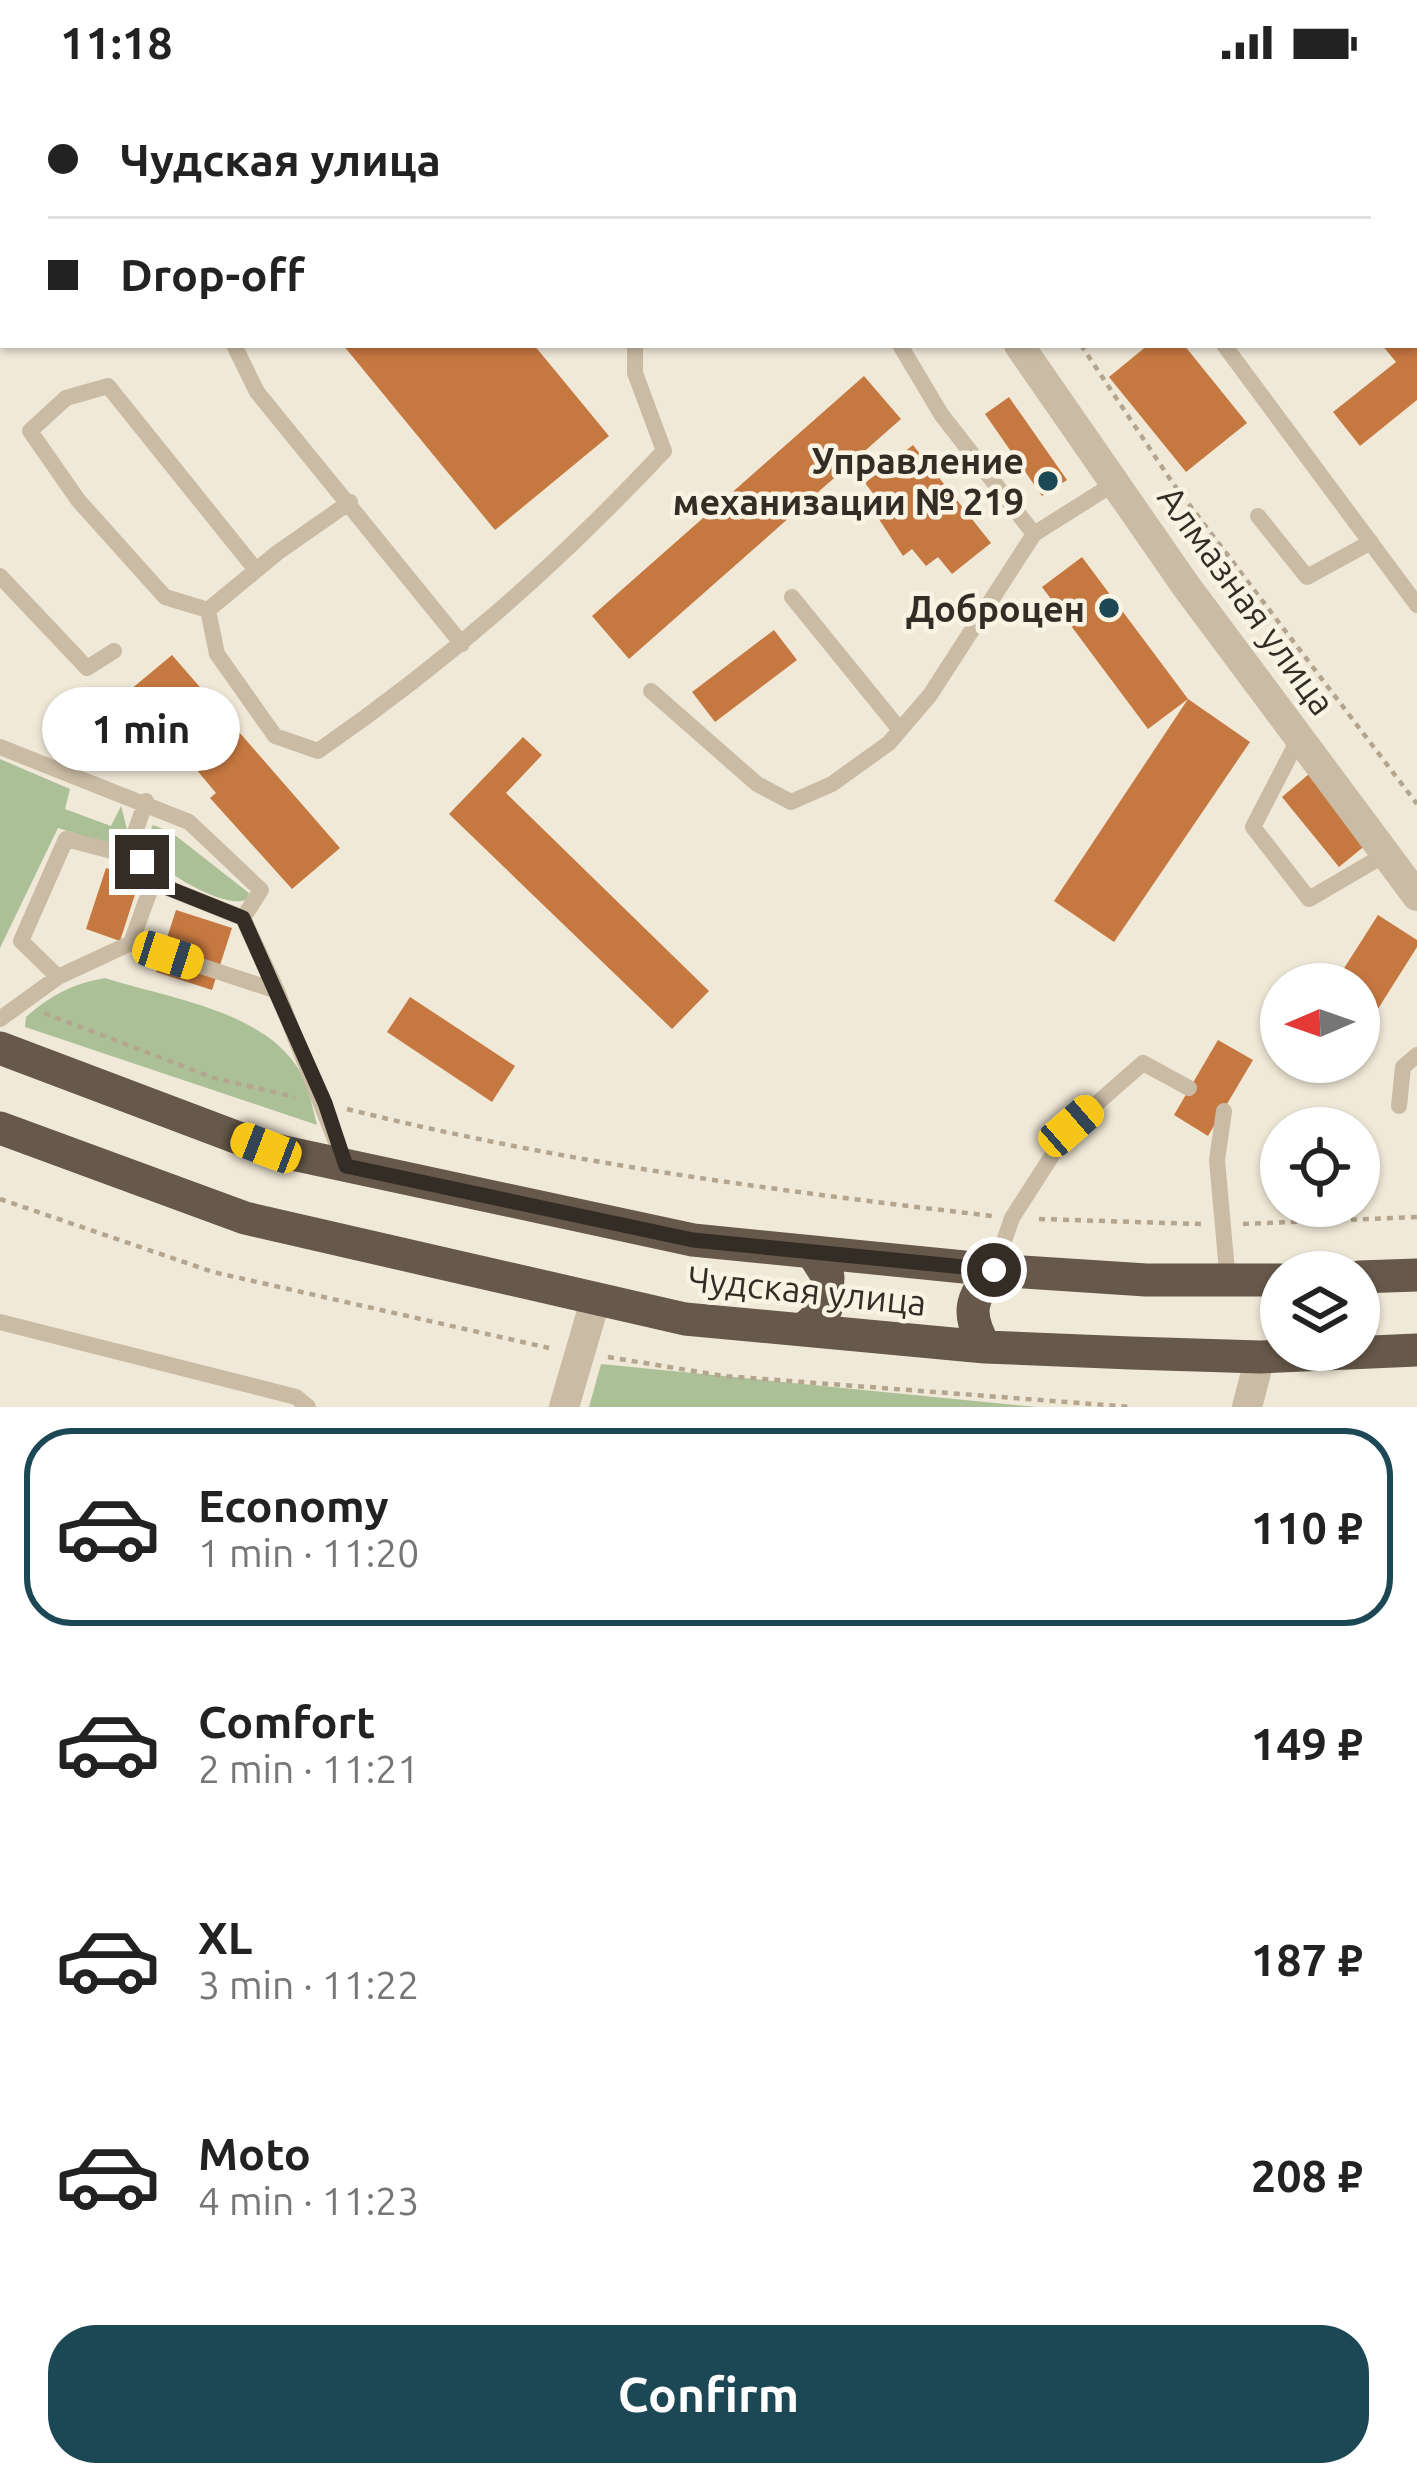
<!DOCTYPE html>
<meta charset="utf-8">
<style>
:root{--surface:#fff;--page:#f6f6f6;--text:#222;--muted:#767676;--line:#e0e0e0;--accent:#1c4855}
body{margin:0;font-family:Ubuntu,sans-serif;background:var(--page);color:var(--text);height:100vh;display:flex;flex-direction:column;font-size:45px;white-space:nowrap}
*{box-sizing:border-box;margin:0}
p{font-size:39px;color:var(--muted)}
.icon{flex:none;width:66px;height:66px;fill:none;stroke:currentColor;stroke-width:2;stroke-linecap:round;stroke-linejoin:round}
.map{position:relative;height:1323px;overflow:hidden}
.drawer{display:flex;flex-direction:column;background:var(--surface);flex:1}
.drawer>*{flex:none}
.guide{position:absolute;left:0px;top:0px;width:1419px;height:264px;box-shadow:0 3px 9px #0004;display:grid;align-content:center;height:264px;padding:0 48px;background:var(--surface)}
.needle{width:78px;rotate:268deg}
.tools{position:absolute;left:1260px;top:879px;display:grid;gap:24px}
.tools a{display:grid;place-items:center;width:120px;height:120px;border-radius:50%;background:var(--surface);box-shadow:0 3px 9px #0004;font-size:60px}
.end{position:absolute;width:54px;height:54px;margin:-27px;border:15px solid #342d26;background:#fff;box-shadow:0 0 0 6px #fff}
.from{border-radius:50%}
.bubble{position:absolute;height:84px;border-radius:42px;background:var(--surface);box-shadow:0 3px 9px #0004;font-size:39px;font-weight:600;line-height:84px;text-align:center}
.car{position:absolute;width:36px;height:72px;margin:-36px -18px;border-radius:15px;box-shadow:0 0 9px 3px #0007;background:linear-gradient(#f5c518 24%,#345 0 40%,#f5c518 0 76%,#345 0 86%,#f5c518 0)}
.guide b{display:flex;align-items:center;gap:42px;height:114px;font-size:45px}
.guide b+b{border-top:3px solid var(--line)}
.guide i{width:30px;height:30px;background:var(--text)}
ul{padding:21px 0 0;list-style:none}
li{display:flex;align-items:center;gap:36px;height:198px;margin:0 24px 18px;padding:0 24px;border:6px solid transparent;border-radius:48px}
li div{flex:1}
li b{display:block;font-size:45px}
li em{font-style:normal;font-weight:600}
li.selected{border-color:var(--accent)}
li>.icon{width:108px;height:108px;stroke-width:1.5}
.primary-button{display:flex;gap:24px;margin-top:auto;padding:24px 48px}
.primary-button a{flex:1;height:138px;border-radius:48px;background:var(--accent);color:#fff;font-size:48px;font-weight:600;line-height:138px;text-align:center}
.status{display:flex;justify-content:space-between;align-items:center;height:84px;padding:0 60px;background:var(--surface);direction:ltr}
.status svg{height:33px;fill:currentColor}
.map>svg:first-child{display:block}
.green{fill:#acc098}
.building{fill:#c67841}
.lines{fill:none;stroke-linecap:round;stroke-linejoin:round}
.path{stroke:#b4a58e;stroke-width:4.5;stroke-dasharray:6 6;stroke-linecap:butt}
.service{stroke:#c9bba4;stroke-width:16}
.minor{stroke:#c9bba4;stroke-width:30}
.trunk{stroke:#66584a;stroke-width:33}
.route{stroke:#342d26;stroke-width:15}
.poi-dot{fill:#1c4855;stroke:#f9f3e4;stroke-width:4.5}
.labels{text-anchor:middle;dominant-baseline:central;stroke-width:9;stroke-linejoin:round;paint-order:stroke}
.poi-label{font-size:36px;font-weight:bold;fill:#342d26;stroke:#f9f3e4;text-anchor:end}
.street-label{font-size:36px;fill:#342d26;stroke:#f9f3e4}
</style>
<div class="status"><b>11:18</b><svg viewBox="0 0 49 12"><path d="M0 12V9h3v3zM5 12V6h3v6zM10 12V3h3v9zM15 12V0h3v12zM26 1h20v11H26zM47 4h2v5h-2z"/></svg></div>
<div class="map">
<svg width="1417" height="1323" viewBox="0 0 1417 1323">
<rect width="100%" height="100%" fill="#f1e9d8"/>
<path class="green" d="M0,675L70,705L65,725L111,742L121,722L128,749L111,761L58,744L0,864Z
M153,741L171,748L249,809L247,815C227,828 151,782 142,762Z
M105,894C167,914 263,926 299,986C309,1002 312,1022 317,1041L25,943L26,933C49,912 74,899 105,894Z
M601,1280L1037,1323H589Z"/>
<path class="building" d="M343,261H534L609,352L495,446Z
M1148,261H1184L1247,339L1186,388L1109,293Z
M1382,261H1417V316L1360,362L1333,328L1396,278Z
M864,292L901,335L629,575L592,532Z
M1009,313L1067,396L1042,412L985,330Z
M913,361L991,459L952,490L938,473L926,482L912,465L903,472L873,426L881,420L865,399Z
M1082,473L1188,615L1148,645L1042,503Z
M774,546L797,576L715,638L692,608Z
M172,571L340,764L292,805L210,714L216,709L130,606Z
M1188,615L1250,658L1114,858L1054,817Z
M523,653L542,671L506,709L709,907L672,945L449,730Z
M1309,690L1367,760L1339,783L1282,713Z
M106,784L140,795L120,857L86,845Z
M176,826L232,844L212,906L156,888Z
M1378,831L1417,856V863L1359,955V900H1334Z
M410,913L515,982L492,1018L387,948Z
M1218,956L1253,976L1208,1052L1174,1031Z"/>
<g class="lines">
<path class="path" d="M929,0L931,3
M1081,261L1172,398L1417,720
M44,929L214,994L295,1013
M347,1025C563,1079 771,1106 992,1132
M0,1115L213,1188L549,1264
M1039,1135L1201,1140
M1243,1140L1417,1133
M608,1273L724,1292L1132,1323"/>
<path class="service" d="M1059,0L1061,3
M1186,0L1187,3
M215,3L218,0
M417,3L425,0
M1126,3L1131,0
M0,186L3,184
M234,261L257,308L462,560
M900,261L941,330L1034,450
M1224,261L1417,521
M350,418L277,469L208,526L217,570L275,652L318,667C448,577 556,482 664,367L635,289V261
M1258,432L1307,493L1371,458
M0,492L87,584L114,567
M792,513L900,646
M208,526L165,513L78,416L30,347L66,314L108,302L256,486
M651,607L757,700L791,718L832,700L889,659L930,611L1034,450L1115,399
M1299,654L1253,743L1309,815L1386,770
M0,663L189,738L261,806L243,834
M127,771L146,717
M131,859L153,798
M58,893L21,857L66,755L127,771L142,778L153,798L243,834L277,907
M0,935L58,893L131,859L277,907L345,1081
M1399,1022L1403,983L1417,971
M1224,1027L1217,1076L1228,1198
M994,1186L1012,1134L1071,1042L1143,979L1189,1004
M0,1238L296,1313L308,1323"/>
<path class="minor" d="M855,0L857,3
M1019,261L1186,502L1417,812
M564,1323L596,1214
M1247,1323L1260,1273"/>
<path class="trunk" d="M0,964L265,1064L693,1156L994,1186L1146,1196H1281
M0,1044L245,1134L685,1235L985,1263L1131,1269L1260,1273L1417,1266
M1359,1193L1417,1191
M804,1245L826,1225L828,1193L812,1168
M985,1263C966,1229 970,1215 994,1186"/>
</g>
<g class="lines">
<path class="route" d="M142,778L153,798L243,834L325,1019L346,1082L693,1156L994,1186"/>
</g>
<g class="poi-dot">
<circle cx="1048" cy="397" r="12"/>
<circle cx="1109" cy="524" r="12"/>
</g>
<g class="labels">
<g class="poi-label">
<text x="1024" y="376">Управление<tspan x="1024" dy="41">механизации № 219</tspan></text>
<text x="1085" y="524">Доброцен</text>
</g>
<g class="street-label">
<text transform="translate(1247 516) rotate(54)">Алмазная улица</text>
<text transform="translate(807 1206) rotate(6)">Чудская улица</text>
</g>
</g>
</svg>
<div class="tools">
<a><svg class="needle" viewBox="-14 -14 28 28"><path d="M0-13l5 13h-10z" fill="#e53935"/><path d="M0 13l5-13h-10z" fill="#767676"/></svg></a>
<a><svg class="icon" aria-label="locate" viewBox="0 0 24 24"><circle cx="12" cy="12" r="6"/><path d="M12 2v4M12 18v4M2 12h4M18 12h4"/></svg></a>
<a><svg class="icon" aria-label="layers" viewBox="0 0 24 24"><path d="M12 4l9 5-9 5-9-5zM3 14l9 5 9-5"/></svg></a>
</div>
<i class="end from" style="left:994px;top:1186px"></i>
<i class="end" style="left:142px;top:778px"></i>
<div class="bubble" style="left:42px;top:603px;width:198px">1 min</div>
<i class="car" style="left:168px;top:871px;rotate:108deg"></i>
<i class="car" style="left:1071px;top:1042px;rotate:49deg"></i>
<i class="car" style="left:266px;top:1064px;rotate:291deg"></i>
<div class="guide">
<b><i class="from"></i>Чудская улица</b>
<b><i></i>Drop-off</b>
</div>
</div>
<section class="drawer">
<ul>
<li class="selected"><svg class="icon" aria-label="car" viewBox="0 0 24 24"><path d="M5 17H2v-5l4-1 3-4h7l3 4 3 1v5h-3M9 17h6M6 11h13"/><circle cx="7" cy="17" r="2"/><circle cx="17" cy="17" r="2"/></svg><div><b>Economy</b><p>1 min · 11:20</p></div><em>110 ₽</em></li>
<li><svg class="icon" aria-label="car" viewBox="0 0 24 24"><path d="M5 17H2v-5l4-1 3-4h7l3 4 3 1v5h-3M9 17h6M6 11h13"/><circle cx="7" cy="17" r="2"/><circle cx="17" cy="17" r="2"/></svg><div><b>Comfort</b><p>2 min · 11:21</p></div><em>149 ₽</em></li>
<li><svg class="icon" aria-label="car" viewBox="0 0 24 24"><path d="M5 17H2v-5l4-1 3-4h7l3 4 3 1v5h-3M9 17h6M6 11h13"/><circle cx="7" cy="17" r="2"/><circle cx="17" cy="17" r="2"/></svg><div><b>XL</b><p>3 min · 11:22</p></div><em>187 ₽</em></li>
<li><svg class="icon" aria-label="car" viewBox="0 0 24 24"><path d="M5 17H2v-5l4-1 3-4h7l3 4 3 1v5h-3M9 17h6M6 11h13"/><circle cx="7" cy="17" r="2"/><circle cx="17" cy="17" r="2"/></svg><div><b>Moto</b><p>4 min · 11:23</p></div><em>208 ₽</em></li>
</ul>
<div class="primary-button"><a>Confirm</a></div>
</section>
